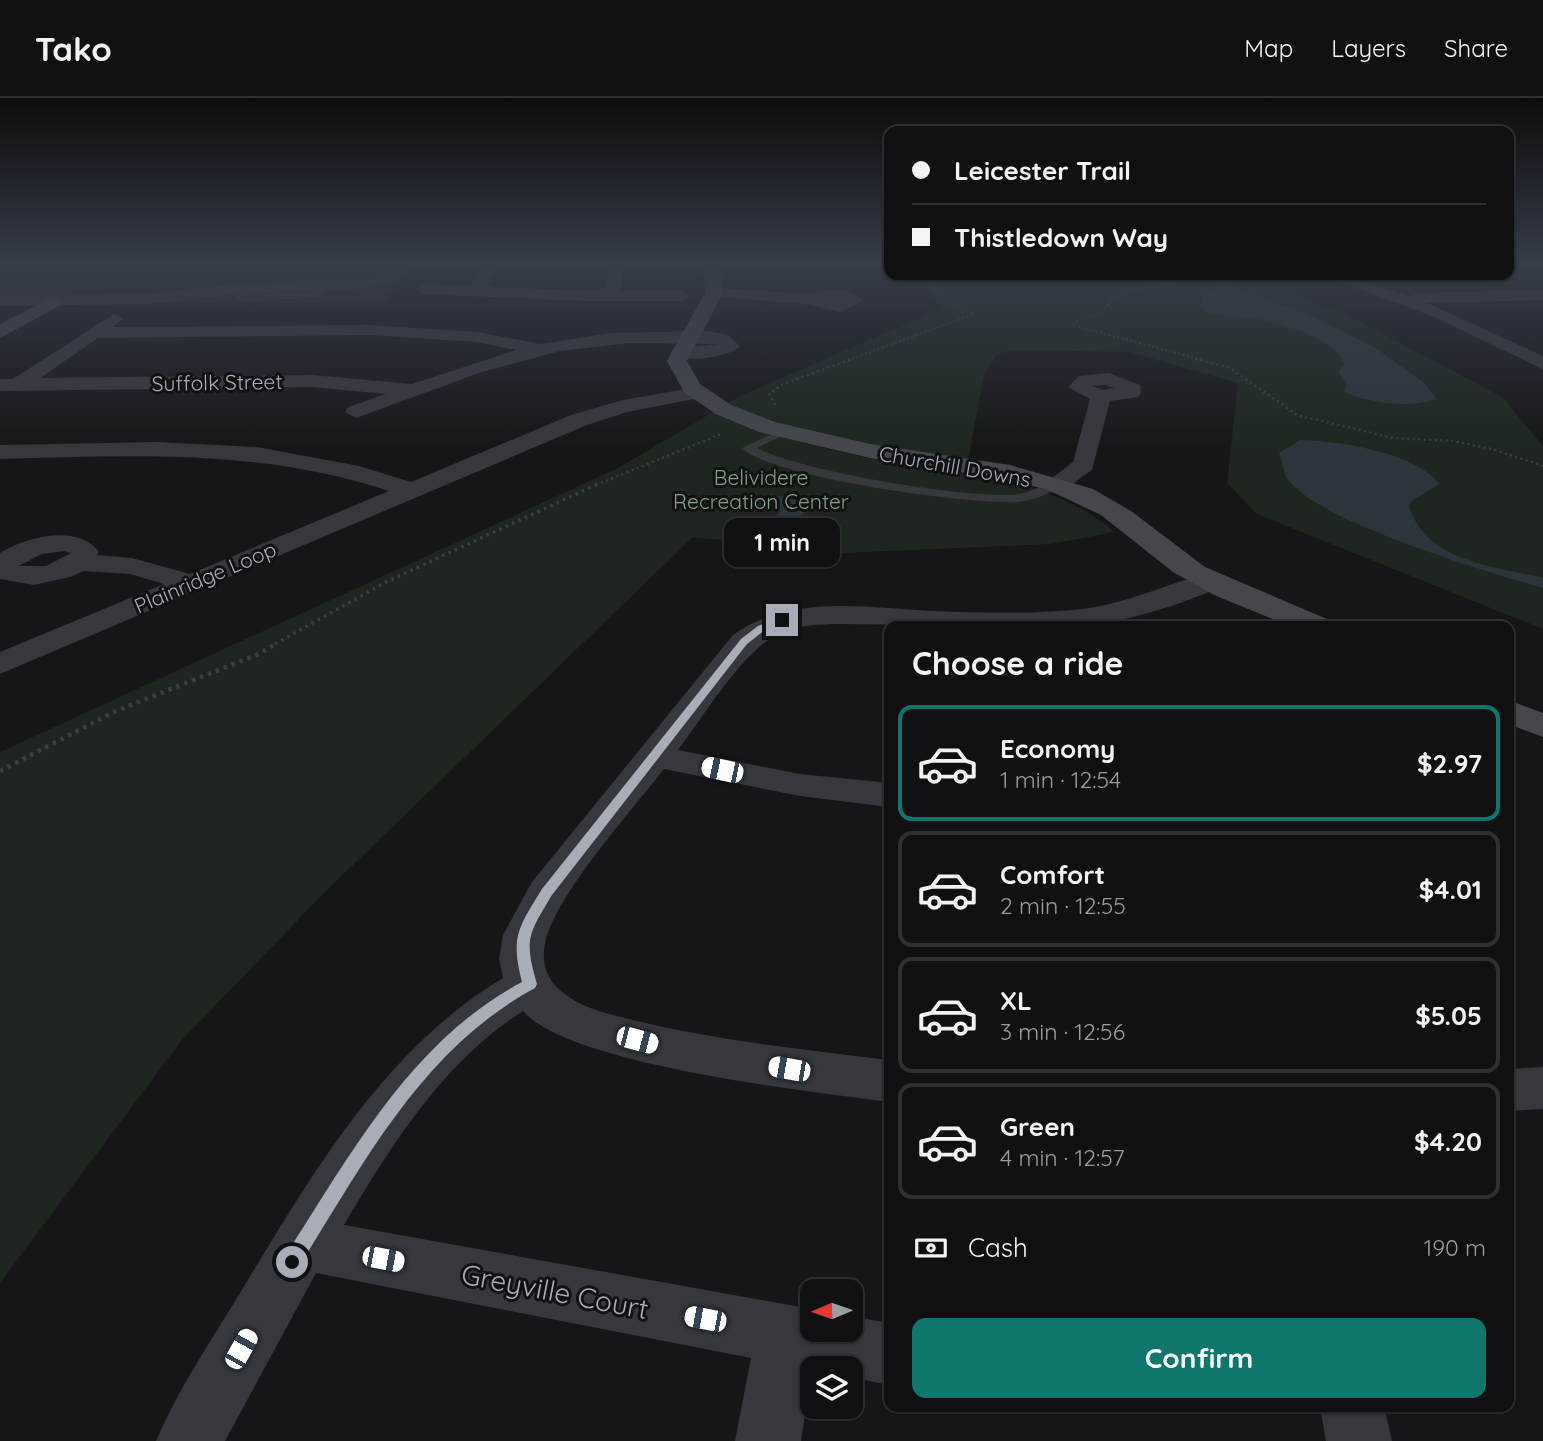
<!DOCTYPE html>
<meta charset="utf-8">
<style>
:root{--surface:#101012;--page:#19191b;--text:#f1f3f6;--muted:#9c9d9f;--line:#303032;--accent:#0f766e}
body{margin:0;font-family:Quicksand,sans-serif;background:var(--page);color:var(--text);height:100vh;display:flex;flex-direction:column;font-size:26px;white-space:nowrap}
*{box-sizing:border-box;margin:0}
p{font-size:23px;color:var(--muted)}
.icon{flex:none;width:38px;height:38px;fill:none;stroke:currentColor;stroke-width:2;stroke-linecap:round;stroke-linejoin:round}
.map{position:relative;flex:1;overflow:hidden}
.panel{position:absolute;left:884px;top:523px;width:630px;height:791px;display:flex;flex-direction:column;background:var(--surface);border-radius:14px;box-shadow:0 2px 5px #0004,0 0 0 2px var(--line)}
.panel>*{flex:none}
.banner{position:absolute;left:884px;top:28px;width:630px;height:154px;border-radius:14px;box-shadow:0 2px 5px #0004,0 0 0 2px var(--line);display:grid;align-content:center;height:154px;padding:0 28px;background:var(--surface)}
.needle{width:46px;rotate:268deg}
.controls{position:absolute;left:800px;top:1181px;display:grid;gap:14px}
.controls a{display:grid;place-items:center;width:63px;height:63px;border-radius:14px;background:var(--surface);box-shadow:0 2px 5px #0004,0 0 0 2px var(--line);font-size:35px}
.end{position:absolute;width:32px;height:32px;margin:-16px;border:9px solid #a8adb8;background:#111;box-shadow:0 0 0 4px #111}
.from{border-radius:50%}
.bubble{position:absolute;height:49px;border-radius:14px;background:var(--surface);box-shadow:0 2px 5px #0004,0 0 0 2px var(--line);font-size:23px;font-weight:700;line-height:49px;text-align:center}
.car{position:absolute;width:21px;height:42px;margin:-21px -10px;border-radius:9px;box-shadow:0 0 5px 2px #0007;background:linear-gradient(#fff 24%,#345 0 40%,#fff 0 76%,#345 0 86%,#fff 0)}
.banner b{display:flex;align-items:center;gap:24px;height:66px;font-size:26px}
.banner b+b{border-top:2px solid var(--line)}
.banner i{width:18px;height:18px;background:var(--text)}
ul{padding:0;list-style:none}
li{display:flex;align-items:center;gap:21px;height:116px;margin:0 14px 10px;padding:0 14px;border:4px solid var(--line);border-radius:14px}
li div{flex:1}
li b{display:block;font-size:26px}
li em{font-style:normal;font-weight:700}
li.active{border-color:var(--accent)}
li>.icon{width:63px;height:63px;stroke-width:1.5}
h2{padding:0 28px;font-size:32px;line-height:84px}
.pay{display:flex;align-items:center;gap:18px;height:77px;padding:0 28px;font-size:26px}
.pay p{margin-inline-start:auto}
.cta{display:flex;gap:14px;margin-top:auto;padding:14px 28px}
.cta a{flex:1;height:80px;border-radius:14px;background:var(--accent);color:#fff;font-size:28px;font-weight:700;line-height:80px;text-align:center}
header{display:flex;align-items:center;gap:42px;box-sizing:border-box;height:98px;padding:0 35px;background:var(--surface);border-bottom:2px solid var(--line)}
header strong{font-size:33px}
nav{display:flex;gap:38px;margin-inline-start:auto;font-size:24px}
.map>svg:first-child{display:block}
.built{fill:#222225}
.green{fill:#1e261f}
.water{fill:#2c353c}
.lines{fill:none;stroke-linecap:round;stroke-linejoin:round}
.path-far3{stroke:#3d3f44;stroke-width:2;stroke-dasharray:2 2.5;stroke-linecap:butt}
.path-far2{stroke:#3d3f44;stroke-width:2.5;stroke-dasharray:2 3.5;stroke-linecap:butt}
.path-far1{stroke:#3d3f44;stroke-width:3.5;stroke-dasharray:2.5 4.5;stroke-linecap:butt}
.path{stroke:#3d3f44;stroke-width:4.5;stroke-dasharray:3.5 5;stroke-linecap:butt}
.lane{fill:#37383d;fill-rule:evenodd}
.street{fill:#37383d;fill-rule:evenodd}
.secondary{fill:#45474d;fill-rule:evenodd}
.route{fill:#a8adb8}
.labels{text-anchor:middle;dominant-baseline:central;stroke-width:6;stroke-linejoin:round;paint-order:stroke}
.far-street-label{font-size:21px;fill:#a8adb8;stroke:#111113}
.far-park-label{font-size:21px;fill:#7fa381;stroke:#111113}
.near-street-label{font-size:28px;fill:#a8adb8;stroke:#111113}
</style>
<header>
<strong>Tako</strong>
<nav><a>Map</a><a>Layers</a><a>Share</a></nav>
</header>
<div class="map">
<svg width="1543" height="1343" viewBox="0 0 1543 1343">
<rect width="100%" height="100%" fill="#161618"/>
<path class="built" d="M0,164H417L383,205H0Z"/>
<path class="green" d="M0,164H145L104,186L0,189Z
M184,164H336L337,165L331,179L157,181Z
M918,177H1242L1347,217L1502,299L1543,348V531L1257,416L1227,385L1238,285L1129,254L1012,252L996,257L984,278L968,362L856,344L770,323L753,332C800,344 847,357 894,365C976,379 1048,379 1115,434L1051,446L843,455L693,439L323,796L181,943L0,1185V654L618,370L742,297L941,211Z"/>
<path class="water" d="M1014,177H1117L1129,181L1082,185Z
M1224,187L1302,214L1374,249L1423,284L1437,301C1410,310 1375,306 1349,296L1344,293L1347,288L1338,273L1345,267C1336,238 1273,223 1245,219C1231,217 1214,218 1202,212L1199,208L1205,196Z
M1300,342C1340,343 1414,354 1440,386L1413,402L1409,408C1426,464 1494,468 1543,480V490C1491,475 1314,423 1287,380C1283,373 1282,363 1279,355Z
M771,396L815,407L794,422L776,418L781,413L756,407Z"/>
<g class="lines">
<path class="path-far3" d="M1186,177L1171,186L1124,193L1098,216L1079,221L1072,227L1202,262
M848,262L974,216L950,206L923,177"/>
<path class="path-far2" d="M1195,261L1230,270L1297,317L1393,340L1453,343L1492,351L1543,368
M775,307L769,296L783,286L852,261
M596,387L721,336"/>
<path class="path-far1" d="M275,546L386,484L600,385"/>
<path class="path" d="M0,673L116,613L256,557L278,545"/>
<path class="lane" d="M325,184L329,187L323,197L312,200L239,203L235,200L243,187L247,190L244,197L312,194Z
M784,330L790,333L788,335L757,350C800,373 971,402 1020,396C1032,394 1043,386 1055,383L1061,387C1051,396 1031,403 1017,404C970,407 773,380 742,350Z"/>
<path class="street" d="M396,164H412L393,184L362,191L236,196L148,206L0,208V198L148,196L236,186L362,181L382,177Z
M484,164H499L487,189L591,193L605,189L611,164H625L620,193H683L691,198L683,203H591L423,196L415,191L423,186L471,188Z
M1323,177H1345L1410,199L1418,195L1543,192V202L1427,205L1543,258V271L1434,219Z
M714,190L811,196C827,189 852,190 864,203L840,214L806,206L708,198V192Z
M114,216L123,221L113,229L370,227L477,234L541,246L611,235L708,233L728,237L740,248C730,260 680,266 671,255L673,251L718,246L629,245L560,253L479,275L356,320L345,314L348,309L386,296L312,289L0,293V281H13ZM370,237L477,244L516,252L412,286L312,277L40,280L98,240Z
M1109,275L1140,287L1141,295L1138,299L1110,303L1092,372L1064,392H1046L1043,387L1073,364L1090,301L1068,289L1079,278ZM1106,287L1114,290L1103,292L1093,288Z
M697,289L704,291L707,295L704,299L627,314L587,327L0,576V554L164,486L130,476L84,473L70,479L34,487L0,481V455C25,439 78,425 99,454L97,457L132,460L190,476L389,393C262,351 132,357 0,361V347L157,344L257,349L359,368L411,384L571,317L623,302ZM64,453L71,455L46,468H18L42,456Z
M1212,474L1222,477L1226,483L1222,489C1178,507 1133,522 1086,528L831,526C812,527 794,528 778,536C743,553 703,619 678,652L800,676L889,685V709L800,698L664,671C633,711 553,800 545,846C541,865 547,882 562,894C584,912 614,917 641,924C723,943 806,952 889,962V1004C814,994 569,967 523,913C444,963 391,1047 344,1127L812,1211V1232H850V1218L889,1225V1287L850,1279V1270H812L801,1343H735L751,1260L316,1175L225,1343H156C178,1291 211,1243 240,1195C311,1078 383,952 503,880L499,860L503,837L532,784L733,537C791,495 867,510 935,513C981,515 1027,516 1073,512C1123,508 1165,486 1212,474Z
M1543,969V1011L1508,1013V971Z
M1320,1309H1384L1392,1343H1326Z"/>
<path class="secondary" d="M703,164H719L723,195L687,263L700,286L731,307L775,324L870,346L1010,367L1093,391L1131,413L1205,469L1327,521L1332,528H1290L1214,497L1173,474L1101,417L1046,391L996,380L870,360L759,334L716,316L684,294L667,263L705,195Z
M55,198L64,203L61,207L0,240V226Z
M1508,602L1543,615V639L1508,626Z"/>
</g>
<linearGradient id="sky" x2="0" y2="1"><stop stop-color="#0c0c0d"/><stop offset="0.47" stop-color="#363c48"/><stop offset="1" stop-color="#363c48" stop-opacity="0"/></linearGradient>
<rect width="1543" height="352" fill="url(#sky)"/>
<path class="route" d="M782,519L785,524L765,532L747,546L552,797C528,837 524,841 537,886L535,890C422,951 364,1065 298,1170L292,1172L285,1170L283,1164L285,1158C351,1056 411,943 522,884C510,838 519,829 542,791L741,541L758,528Z"/>
<g class="labels">
<g class="far-street-label">
<text transform="translate(217 284) rotate(-1)">Suffolk Street</text>
<text transform="translate(955 368) rotate(10)">Churchill Downs</text>
<text transform="translate(205 479) rotate(-23)">Plainridge Loop</text>
</g>
<g class="far-park-label">
<text x="761" y="379">Belividere<tspan x="761" dy="24">Recreation Center</tspan></text>
</g>
<g class="near-street-label">
<text transform="translate(555 1193) rotate(11)">Greyville Court</text>
</g>
</g>
</svg>
<div class="controls">
<a><svg class="needle" viewBox="-14 -14 28 28"><path d="M0-13l5 13h-10z" fill="#e53935"/><path d="M0 13l5-13h-10z" fill="#9c9d9f"/></svg></a>
<a><svg class="icon" aria-label="layers" viewBox="0 0 24 24"><path d="M12 4l9 5-9 5-9-5zM3 14l9 5 9-5"/></svg></a>
</div>
<i class="end from" style="left:292px;top:1164px"></i>
<i class="end" style="left:782px;top:522px"></i>
<div class="bubble" style="left:724px;top:420px;width:116px">1 min</div>
<i class="car" style="left:722px;top:672px;rotate:282deg"></i>
<i class="car" style="left:637px;top:942px;rotate:105deg"></i>
<i class="car" style="left:789px;top:971px;rotate:280deg"></i>
<i class="car" style="left:383px;top:1161px;rotate:101deg"></i>
<i class="car" style="left:705px;top:1221px;rotate:281deg"></i>
<i class="car" style="left:241px;top:1251px;rotate:29deg"></i>
<div class="banner">
<b><i class="from"></i>Leicester Trail</b>
<b><i></i>Thistledown Way</b>
</div>
<section class="panel">
<h2>Choose a ride</h2>
<ul>
<li class="active"><svg class="icon" aria-label="car" viewBox="0 0 24 24"><path d="M5 17H2v-5l4-1 3-4h7l3 4 3 1v5h-3M9 17h6M6 11h13"/><circle cx="7" cy="17" r="2"/><circle cx="17" cy="17" r="2"/></svg><div><b>Economy</b><p>1 min · 12:54</p></div><em>$2.97</em></li>
<li><svg class="icon" aria-label="car" viewBox="0 0 24 24"><path d="M5 17H2v-5l4-1 3-4h7l3 4 3 1v5h-3M9 17h6M6 11h13"/><circle cx="7" cy="17" r="2"/><circle cx="17" cy="17" r="2"/></svg><div><b>Comfort</b><p>2 min · 12:55</p></div><em>$4.01</em></li>
<li><svg class="icon" aria-label="car" viewBox="0 0 24 24"><path d="M5 17H2v-5l4-1 3-4h7l3 4 3 1v5h-3M9 17h6M6 11h13"/><circle cx="7" cy="17" r="2"/><circle cx="17" cy="17" r="2"/></svg><div><b>XL</b><p>3 min · 12:56</p></div><em>$5.05</em></li>
<li><svg class="icon" aria-label="car" viewBox="0 0 24 24"><path d="M5 17H2v-5l4-1 3-4h7l3 4 3 1v5h-3M9 17h6M6 11h13"/><circle cx="7" cy="17" r="2"/><circle cx="17" cy="17" r="2"/></svg><div><b>Green</b><p>4 min · 12:57</p></div><em>$4.20</em></li>
</ul>
<div class="pay"><svg class="icon" aria-label="cash" viewBox="0 0 24 24"><path d="M3 7h18v10H3z"/><circle cx="12" cy="12" r="2"/></svg>Cash<p>190 m</p></div>
<div class="cta"><a>Confirm</a></div>
</section>
</div>
